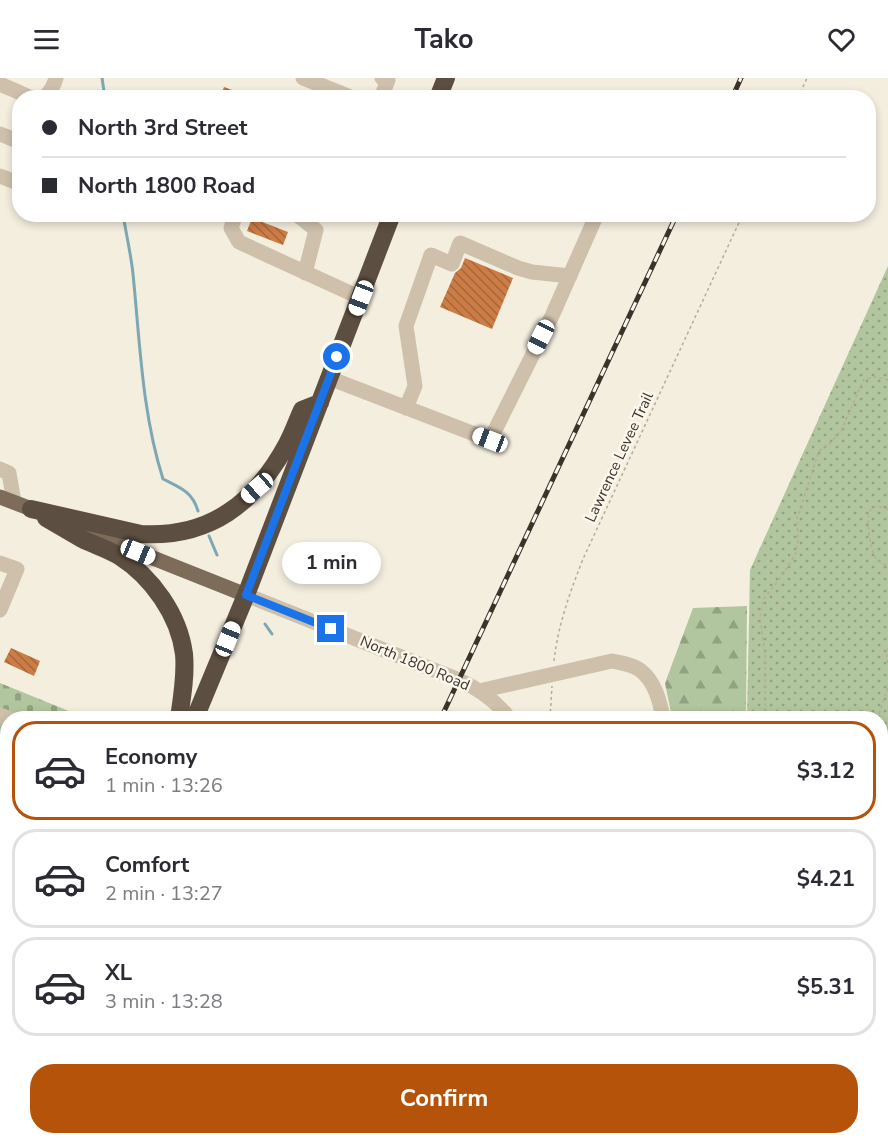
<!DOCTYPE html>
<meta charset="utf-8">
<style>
:root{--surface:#fff;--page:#f2f2f3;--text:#2b2b33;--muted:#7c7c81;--line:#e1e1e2;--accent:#b45309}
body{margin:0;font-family:"Nunito Sans",sans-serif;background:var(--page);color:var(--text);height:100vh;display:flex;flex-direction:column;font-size:22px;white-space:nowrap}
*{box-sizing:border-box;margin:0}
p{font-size:20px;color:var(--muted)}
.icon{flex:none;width:33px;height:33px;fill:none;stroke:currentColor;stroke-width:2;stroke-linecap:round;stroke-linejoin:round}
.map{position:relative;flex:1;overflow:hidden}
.side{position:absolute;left:0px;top:633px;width:888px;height:434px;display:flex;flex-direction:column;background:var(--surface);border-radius:24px 24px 0 0;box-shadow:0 3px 9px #0003}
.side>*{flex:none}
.hud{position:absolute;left:12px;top:12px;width:864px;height:132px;border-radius:24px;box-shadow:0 3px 9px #0003;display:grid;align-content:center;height:132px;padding:0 30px;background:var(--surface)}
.end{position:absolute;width:27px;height:27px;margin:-14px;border:8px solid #1a73e8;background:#fff;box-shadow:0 0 0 3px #fff}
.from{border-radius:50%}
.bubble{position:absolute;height:42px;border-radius:21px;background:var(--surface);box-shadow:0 3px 9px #0003;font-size:20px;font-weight:700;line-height:42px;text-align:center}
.car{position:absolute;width:18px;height:36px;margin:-18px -9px;border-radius:8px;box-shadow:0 0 4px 2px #0007;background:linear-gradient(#fff 24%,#345 0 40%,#fff 0 76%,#345 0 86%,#fff 0)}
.hud b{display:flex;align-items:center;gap:21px;height:57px;font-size:22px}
.hud b+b{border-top:2px solid var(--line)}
.hud i{width:15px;height:15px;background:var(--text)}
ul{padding:10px 0 0;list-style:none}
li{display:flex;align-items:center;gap:18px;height:99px;margin:0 12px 9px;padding:0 18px;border:3px solid var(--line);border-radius:24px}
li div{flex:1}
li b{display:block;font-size:22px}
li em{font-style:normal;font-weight:700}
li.on{border-color:var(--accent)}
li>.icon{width:54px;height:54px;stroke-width:1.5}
.cta{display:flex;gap:12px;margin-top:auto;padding:12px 30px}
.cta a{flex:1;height:69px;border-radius:24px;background:var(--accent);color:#fff;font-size:24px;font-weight:700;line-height:69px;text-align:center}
header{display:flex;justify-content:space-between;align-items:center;height:78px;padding:0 30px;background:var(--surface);font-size:27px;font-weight:700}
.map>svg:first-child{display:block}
.forest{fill:url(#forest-firs)}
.cemetery{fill:url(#cemetery-stones)}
.park{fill:url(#park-dots)}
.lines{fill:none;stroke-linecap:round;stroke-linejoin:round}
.stream{stroke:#7ca8b3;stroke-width:3}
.building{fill:url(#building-back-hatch)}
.path{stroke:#baaa94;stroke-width:1.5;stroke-dasharray:3 3;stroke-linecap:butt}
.minor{stroke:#cec0aa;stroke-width:15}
.major{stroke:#7d6c5a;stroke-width:15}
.highway{stroke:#5c4e40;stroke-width:18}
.rail-casing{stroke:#3b322a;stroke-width:5}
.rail{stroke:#fbf7ec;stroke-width:3;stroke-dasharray:9;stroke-linecap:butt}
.route{stroke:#1a73e8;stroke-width:8}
.labels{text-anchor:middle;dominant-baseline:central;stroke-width:5;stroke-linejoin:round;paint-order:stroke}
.street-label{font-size:15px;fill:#3b322a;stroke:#fbf7ec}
</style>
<header><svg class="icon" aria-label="menu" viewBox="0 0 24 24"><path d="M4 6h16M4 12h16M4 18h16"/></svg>Tako<svg class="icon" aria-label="heart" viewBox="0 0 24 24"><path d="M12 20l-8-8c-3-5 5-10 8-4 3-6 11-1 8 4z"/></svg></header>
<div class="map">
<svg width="888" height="1066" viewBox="0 0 888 1066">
<defs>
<pattern id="forest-firs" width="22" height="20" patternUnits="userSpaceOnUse" patternTransform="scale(1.5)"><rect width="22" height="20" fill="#b1c59e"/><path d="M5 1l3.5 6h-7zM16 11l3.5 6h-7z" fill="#91a181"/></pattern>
<pattern id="cemetery-stones" width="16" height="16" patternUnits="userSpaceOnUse" patternTransform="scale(1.5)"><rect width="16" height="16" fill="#b1c59e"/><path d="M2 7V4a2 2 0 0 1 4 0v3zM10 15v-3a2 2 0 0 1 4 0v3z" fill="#91a181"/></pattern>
<pattern id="park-dots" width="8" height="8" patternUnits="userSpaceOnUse" patternTransform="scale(1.5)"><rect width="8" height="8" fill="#b1c59e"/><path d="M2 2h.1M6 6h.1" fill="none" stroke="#91a181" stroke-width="1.8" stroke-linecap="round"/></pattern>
<pattern id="building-back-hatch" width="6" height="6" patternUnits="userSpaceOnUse" patternTransform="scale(1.5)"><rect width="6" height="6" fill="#cc7c45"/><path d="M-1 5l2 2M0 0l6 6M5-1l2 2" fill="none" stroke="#a7663a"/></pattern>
</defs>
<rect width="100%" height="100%" fill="#f4eedf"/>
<path class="forest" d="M747,528L746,640H672L665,605L693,530Z
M888,677V722L881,721L880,679Z
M888,783V980L880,976V784Z
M701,1059H781L785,1066H703Z"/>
<path class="cemetery" d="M0,605L86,640H8L7,749L0,746Z"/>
<path class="park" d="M888,188V676L881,675L880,640H747L750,492Z"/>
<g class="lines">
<path class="stream" d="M102,0L105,20
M123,136C126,156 131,176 133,196C140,265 142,335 163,401C180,410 192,413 198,433
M209,458L217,477
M265,546L272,556"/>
</g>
<path class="building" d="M224,9L251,19V20H220Z
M252,140L288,154L283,167L247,153Z
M465,180L513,200L492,251L440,229L455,195L461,190Z
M11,570L40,583L34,598L4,584Z
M0,787L8,790V841L0,839Z
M0,950L8,953V974L0,991Z"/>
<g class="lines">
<path class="path" d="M798,20L807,0
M888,431C884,430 878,427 874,429C863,432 870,472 876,480C879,484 883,486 888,487
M888,571L886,573L888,587
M554,583C558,547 570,514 583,481L743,136
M550,640L552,608
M764,640L765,628V577L760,540L763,522L781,499L795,477L798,462L797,441L819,373L829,366L841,353L864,301L876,299L888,302
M875,640L879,636L888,609
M880,931L888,939
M880,1026L888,1032
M598,1059L601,1066"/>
<path class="minor" d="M303,0L353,20
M0,6L32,20
M44,20C50,14 54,8 56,0
M381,20L388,2L382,0
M0,56L20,64
M0,98L20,106
M236,136L231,150L239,164L361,220
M294,136L300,139L316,152L305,195
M329,300L490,362L552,238L597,136
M406,330L415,308L406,248L431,177L452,186L460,165L518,190L532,194L570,198
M0,391L9,395L14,424
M0,485L17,491L0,532
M246,517L459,602C479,611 496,623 509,640
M479,613L612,583C621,585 632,586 640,592C655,603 660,624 663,640
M0,637L8,640
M0,725L8,728
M880,746L888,749
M0,849L8,852
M0,885L8,888
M570,1059L572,1066"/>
<path class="major" d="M0,419L42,435
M70,447L246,517"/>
<path class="highway" d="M438,20L446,0
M31,431L141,456C210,460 255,425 287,366C293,355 297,343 302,332L320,325
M46,440C58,447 70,454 82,461C94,467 108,471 119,478C152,499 179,537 184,576C186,597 182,620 179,640
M195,640L246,517L392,136
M18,1066L21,1059"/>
<g class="rail-casing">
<path id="rail" d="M732,20L741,0
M441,640L677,136
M235,1066L238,1059"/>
</g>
<use href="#rail" class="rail"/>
</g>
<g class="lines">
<path class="route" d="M331,551L246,517L337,279"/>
</g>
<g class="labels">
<g class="street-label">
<text transform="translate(619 379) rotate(-65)">Lawrence Levee Trail</text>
<text transform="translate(415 585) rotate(23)">North 1800 Road</text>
</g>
</g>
</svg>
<i class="end from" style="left:337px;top:279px"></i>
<i class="end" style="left:331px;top:551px"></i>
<div class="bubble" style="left:282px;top:464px;width:99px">1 min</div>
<i class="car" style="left:361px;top:220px;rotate:201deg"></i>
<i class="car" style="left:541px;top:259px;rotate:207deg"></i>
<i class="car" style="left:490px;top:362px;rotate:291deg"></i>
<i class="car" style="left:257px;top:410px;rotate:229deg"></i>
<i class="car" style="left:138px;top:474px;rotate:112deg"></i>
<i class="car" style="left:228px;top:561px;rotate:22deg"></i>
<div class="hud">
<b><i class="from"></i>North 3rd Street</b>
<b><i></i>North 1800 Road</b>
</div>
<section class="side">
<ul>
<li class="on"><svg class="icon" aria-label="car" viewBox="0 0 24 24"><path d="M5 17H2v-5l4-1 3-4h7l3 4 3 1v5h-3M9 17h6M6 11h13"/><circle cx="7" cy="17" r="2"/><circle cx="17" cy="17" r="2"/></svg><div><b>Economy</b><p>1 min · 13:26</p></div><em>$3.12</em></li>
<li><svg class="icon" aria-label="car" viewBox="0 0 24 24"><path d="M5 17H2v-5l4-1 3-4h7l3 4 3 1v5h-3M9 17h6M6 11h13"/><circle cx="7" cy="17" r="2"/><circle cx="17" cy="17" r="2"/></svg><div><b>Comfort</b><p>2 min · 13:27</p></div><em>$4.21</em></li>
<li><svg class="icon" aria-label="car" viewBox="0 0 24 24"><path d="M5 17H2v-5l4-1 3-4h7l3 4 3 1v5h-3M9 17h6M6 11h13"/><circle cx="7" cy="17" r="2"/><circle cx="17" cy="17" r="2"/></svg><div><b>XL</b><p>3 min · 13:28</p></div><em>$5.31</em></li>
</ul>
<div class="cta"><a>Confirm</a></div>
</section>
</div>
